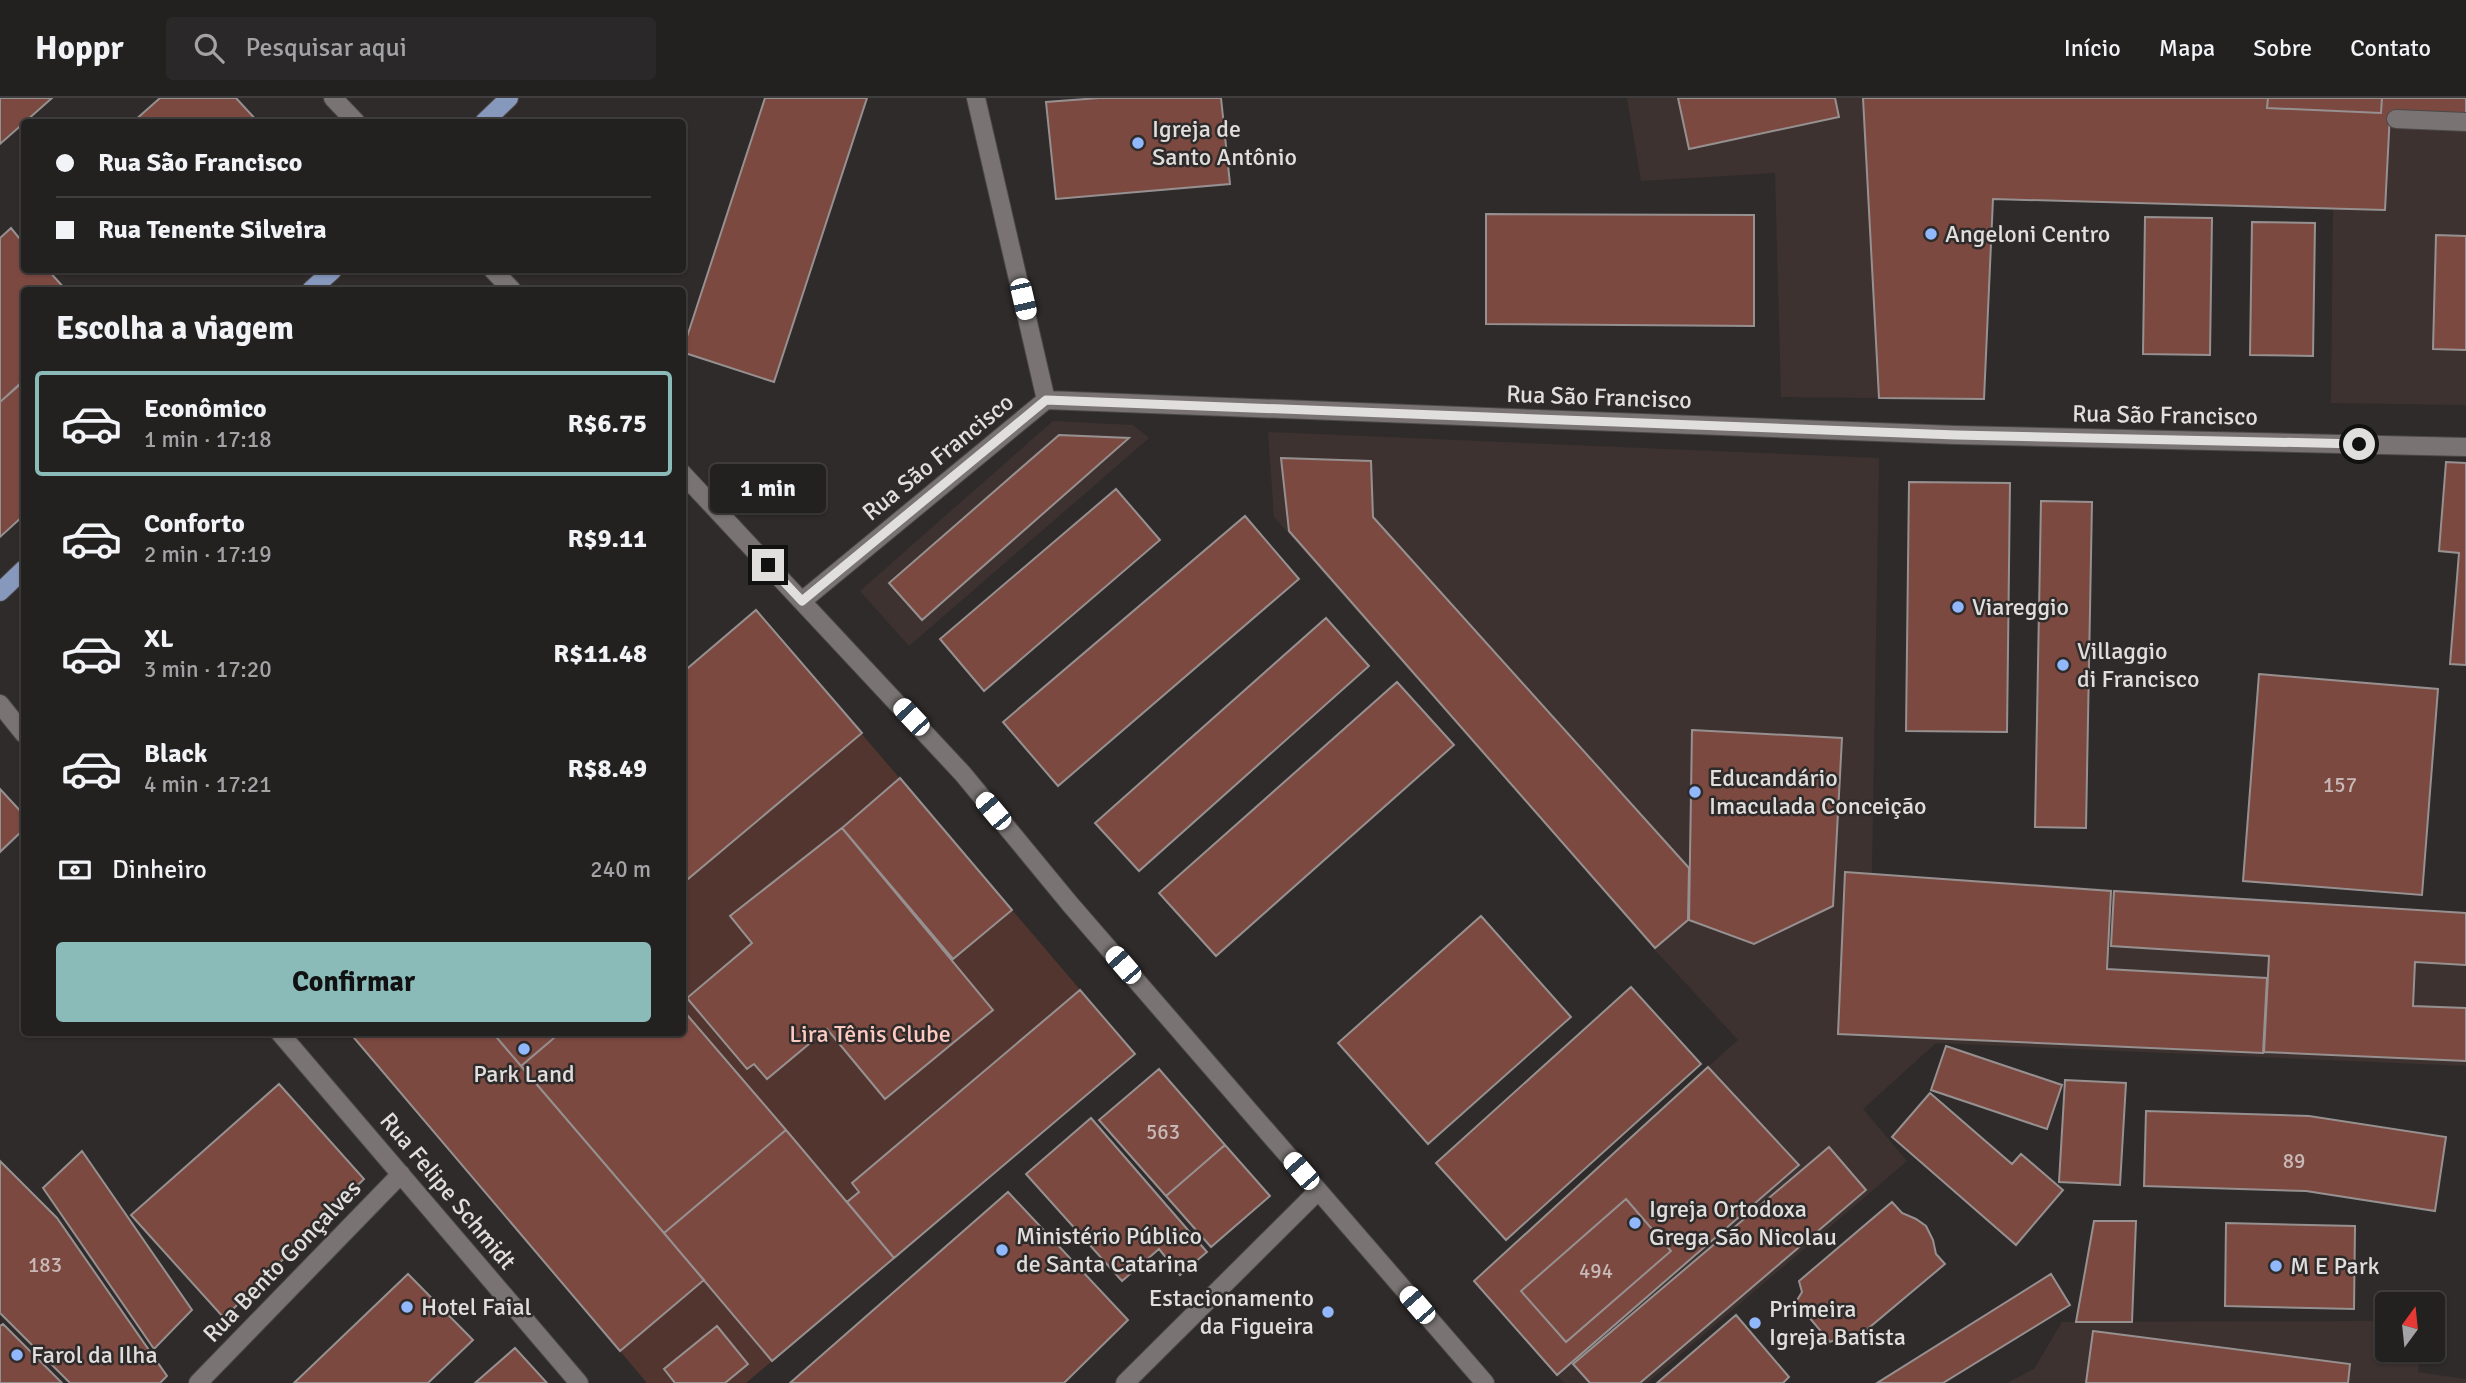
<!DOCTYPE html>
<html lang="pt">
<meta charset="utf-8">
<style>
:root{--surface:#232020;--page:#2b2829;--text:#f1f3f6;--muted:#a3a3a5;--line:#403e3e;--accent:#8bbbb9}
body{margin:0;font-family:Signika,sans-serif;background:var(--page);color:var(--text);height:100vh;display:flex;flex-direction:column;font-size:26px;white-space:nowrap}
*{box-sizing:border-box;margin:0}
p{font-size:23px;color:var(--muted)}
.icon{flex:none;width:38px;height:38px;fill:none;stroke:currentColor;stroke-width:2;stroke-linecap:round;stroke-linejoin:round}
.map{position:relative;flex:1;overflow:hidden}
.details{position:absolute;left:21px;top:189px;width:665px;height:749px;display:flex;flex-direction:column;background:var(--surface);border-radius:7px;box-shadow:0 2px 5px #0004,0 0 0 2px var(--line)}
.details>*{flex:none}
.banner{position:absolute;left:21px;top:21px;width:665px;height:154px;border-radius:7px;box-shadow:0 2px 5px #0004,0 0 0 2px var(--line);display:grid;align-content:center;height:154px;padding:0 35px;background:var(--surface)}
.needle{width:46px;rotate:15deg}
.tools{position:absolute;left:2375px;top:1194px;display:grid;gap:14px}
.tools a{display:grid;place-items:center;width:70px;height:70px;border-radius:7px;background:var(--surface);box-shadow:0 2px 5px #0004,0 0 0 2px var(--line);font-size:35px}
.end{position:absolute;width:32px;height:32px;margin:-16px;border:9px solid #e1dede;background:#111;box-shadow:0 0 0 4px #111}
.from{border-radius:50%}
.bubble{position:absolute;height:49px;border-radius:7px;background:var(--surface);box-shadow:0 2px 5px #0004,0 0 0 2px var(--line);font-size:23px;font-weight:800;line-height:49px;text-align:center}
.car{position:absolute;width:21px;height:42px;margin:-21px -10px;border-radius:9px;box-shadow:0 0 5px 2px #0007;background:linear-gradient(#fff 24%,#345 0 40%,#fff 0 76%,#345 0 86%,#fff 0)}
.banner b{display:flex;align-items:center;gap:24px;height:66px;font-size:26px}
.banner b+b{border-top:2px solid var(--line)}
.banner i{width:18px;height:18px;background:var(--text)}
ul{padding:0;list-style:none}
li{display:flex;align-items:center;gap:21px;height:105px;margin:0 14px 10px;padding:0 21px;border:4px solid transparent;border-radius:7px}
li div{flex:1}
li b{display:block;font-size:26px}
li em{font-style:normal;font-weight:800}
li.on{border-color:var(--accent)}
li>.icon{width:63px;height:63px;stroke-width:1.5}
h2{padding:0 35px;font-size:32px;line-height:84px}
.pay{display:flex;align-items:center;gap:18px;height:77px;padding:0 35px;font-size:26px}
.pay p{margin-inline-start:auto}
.action{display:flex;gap:14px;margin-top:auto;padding:14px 35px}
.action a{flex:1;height:80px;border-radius:7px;background:var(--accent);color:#111;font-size:28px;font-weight:800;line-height:80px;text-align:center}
header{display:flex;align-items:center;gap:42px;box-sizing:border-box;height:98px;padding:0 35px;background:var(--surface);border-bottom:2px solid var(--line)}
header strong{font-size:33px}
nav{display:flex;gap:38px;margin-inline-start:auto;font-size:24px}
.search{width:490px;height:63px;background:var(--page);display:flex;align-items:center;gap:18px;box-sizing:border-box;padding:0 24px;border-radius:7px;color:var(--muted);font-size:26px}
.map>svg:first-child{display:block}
.built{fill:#3d3230}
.green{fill:#533530}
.building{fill:#7c4941;stroke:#969190;stroke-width:2}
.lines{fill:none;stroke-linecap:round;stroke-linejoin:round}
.minor-casing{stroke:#4c4848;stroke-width:20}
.major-casing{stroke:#4c4848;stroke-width:20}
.minor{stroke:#797473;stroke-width:18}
.major{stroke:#8698bc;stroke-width:18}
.route{stroke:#e1dede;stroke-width:9}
.poi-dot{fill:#91b8fd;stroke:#2f2b2a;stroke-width:2.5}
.labels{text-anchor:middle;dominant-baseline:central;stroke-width:5;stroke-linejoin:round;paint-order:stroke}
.number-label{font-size:21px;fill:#c8b9b7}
.poi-label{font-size:24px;fill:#e1dede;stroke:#2f2b2a;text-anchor:start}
.street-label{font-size:24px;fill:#e1dede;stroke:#2f2b2a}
.park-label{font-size:24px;fill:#fdc9c0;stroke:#2f2b2a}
</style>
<header>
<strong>Hoppr</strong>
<div class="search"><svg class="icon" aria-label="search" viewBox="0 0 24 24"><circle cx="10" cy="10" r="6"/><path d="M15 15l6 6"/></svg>Pesquisar aqui</div>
<nav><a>Início</a><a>Mapa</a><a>Sobre</a><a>Contato</a></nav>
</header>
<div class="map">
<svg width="2466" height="1285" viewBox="0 0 2466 1285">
<rect width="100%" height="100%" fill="#2f2b2a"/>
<path class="built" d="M1627,0H1863L1879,300L1781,299L1775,75L1641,83Z
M2390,15L2466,18V307L2331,305L2333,111H2385Z
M1053,323L1133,327L1149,340L909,548L860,493Z
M1268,334L1879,360L1872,775L2466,815V968L1936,945L1863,1011L1907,1063L1647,1285H1564L1557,1277L1798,1067L1708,969L1738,942L1655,852L1274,419Z
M2387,1223V1251H2421L2418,1274L2466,1281V1285H2007L2034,1271L2062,1224Z"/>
<path class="green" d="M756,512L1135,956L746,1285H647L620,1253L521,968L682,934L683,575Z"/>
<path class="building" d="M0,0H52L0,46Z
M160,0H236L258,24H133Z
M765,0H867L774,284L682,254Z
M1099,0H1221L1230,86L1056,101L1046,4Z
M1678,0H1835L1839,19L1689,51Z
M1863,0H2466V18L2390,15L2385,112L1993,101L1984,301L1879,300Z
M2268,0H2382L2381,15L2267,10Z
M1486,116L1754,117V228L1486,226Z
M2145,119L2212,120L2210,257L2143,256Z
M2252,124L2315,125L2313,258L2250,257Z
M11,130L24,146V172H48L66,192H24V282L0,304V140Z
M2436,137L2466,138V252L2433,251Z
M24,283V417L0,439V304Z
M1059,337L1129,340L922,522L889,485Z
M1281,360L1371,363L1373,419L1689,770L1688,822L1655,850L1289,433Z
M2446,364L2466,365V567L2450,566L2459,455L2439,453Z
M1909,384L2010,385L2007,634L1906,633Z
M1116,391L1160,442L984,593L940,541Z
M2041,403L2092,404L2086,730L2035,729Z
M1245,418L1299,481L1058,688L1003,624Z
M756,512L862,635L682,786V575Z
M1326,520L1369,568L1139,773L1095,725Z
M2259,576L2438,591L2422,797L2243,783Z
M1397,584L1454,647L1216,858L1159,795Z
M1692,632L1842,640L1833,808L1754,846L1689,822Z
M900,680L1012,812L953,861L842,730Z
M0,691L24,717V731L0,754Z
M842,730L993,912L885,1001L827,931L767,981L754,966L747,971L687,900L752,845L730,818Z
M1845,774L2111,793L2107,871L2267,880L2263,955L1838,936Z
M2114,793L2466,815V867L2415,864L2413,908L2466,910V963L2264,954L2269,858L2111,848Z
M1481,818L1571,919L1428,1046L1338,945Z
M1631,889L1701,966L1506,1142L1436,1065Z
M1080,892L1135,956L894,1160L847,1104L859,1094L852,1085Z
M682,911L786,1032L664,1135L521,968L561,934H682Z
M349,934H492L704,1182L620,1253Z
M492,934H561L521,968Z
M1946,948L2062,987L2047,1031L1931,992Z
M1708,969L1799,1067L1557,1277L1474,1183Z
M1159,971L1225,1047L1166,1098L1099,1022Z
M2065,982L2126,985L2120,1087L2059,1084Z
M279,986L364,1081L224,1220L131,1117Z
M1930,995L2012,1066L2021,1056L2063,1092L2016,1147L1892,1039Z
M2146,1013L2309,1018L2446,1039L2435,1113L2306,1093L2144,1088Z
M1091,1020L1207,1154L1180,1177L1159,1151L1122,1183L1026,1076Z
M786,1032L894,1160L772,1263L664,1135Z
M1225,1047L1270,1098L1211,1149L1166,1098Z
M1829,1049L1866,1092L1640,1285H1590L1573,1266Z
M82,1053L192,1212L154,1251L43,1090Z
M0,1063L57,1120L167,1278L160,1285H70L0,1215Z
M1008,1094L1128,1222L1064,1285H790Z
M1626,1101L1671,1153L1566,1244L1521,1193Z
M1892,1104L1902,1115L1916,1121L1926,1128L1933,1142L1936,1156L1945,1166L1852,1244L1841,1239L1830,1244L1796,1204L1802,1194L1799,1183Z
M2094,1123H2136L2132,1224H2076Z
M2226,1125L2355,1128L2354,1211L2225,1208Z
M408,1176L473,1242L428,1285H294Z
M2051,1176L2070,1207L1943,1285H1877Z
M1736,1217L1789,1279L1783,1285H1657Z
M3,1226L62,1285H0V1228Z
M717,1228L748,1266L725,1285H675L664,1271Z
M2093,1233L2350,1266L2348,1285H2086Z
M515,1250L547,1285H475Z"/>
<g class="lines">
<g class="minor-casing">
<path id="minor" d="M333,0L356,24
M976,0L1046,302
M2396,21L2466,24
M493,172L512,192
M682,375L963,676L1070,806L1485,1285
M802,503L1046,302L1956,337L2466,349
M0,606L24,636
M279,934L579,1285
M198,1285L401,1076
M1125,1285L1318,1093"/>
</g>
<g class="major-casing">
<path id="major" d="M484,24L509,0
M311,192L333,172
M0,494L24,471"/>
</g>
<use href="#minor" class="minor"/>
<use href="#major" class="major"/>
</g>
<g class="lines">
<path class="route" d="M768,467L802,503L1046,302L1956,337L2359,346"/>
</g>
<g class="poi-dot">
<circle cx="1138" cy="45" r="7"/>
<circle cx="1931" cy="136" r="7"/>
<circle cx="1958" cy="509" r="7"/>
<circle cx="2063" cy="567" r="7"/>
<circle cx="1695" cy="694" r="7"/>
<circle cx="524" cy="951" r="7"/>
<circle cx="1635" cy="1125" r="7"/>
<circle cx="1002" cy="1152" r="7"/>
<circle cx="2276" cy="1168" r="7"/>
<circle cx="407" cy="1209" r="7"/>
<circle cx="1328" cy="1214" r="7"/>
<circle cx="1755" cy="1225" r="7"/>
<circle cx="17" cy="1257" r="7"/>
</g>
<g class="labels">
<g class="number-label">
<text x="2340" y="687">157</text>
<text x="1163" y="1034">563</text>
<text x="2294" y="1063">89</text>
<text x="45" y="1167">183</text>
<text x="1596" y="1173">494</text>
</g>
<g class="poi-label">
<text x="1152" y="31">Igreja de<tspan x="1152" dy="28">Santo Antônio</tspan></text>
<text x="1945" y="136">Angeloni Centro</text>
<text x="1972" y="509">Viareggio</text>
<text x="2077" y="553">Villaggio<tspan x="2077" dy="28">di Francisco</tspan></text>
<text x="1709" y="680">Educandário<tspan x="1709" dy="28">Imaculada Conceição</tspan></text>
<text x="524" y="976" text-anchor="middle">Park Land</text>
<text x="1649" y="1111">Igreja Ortodoxa<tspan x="1649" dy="28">Grega São Nicolau</tspan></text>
<text x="1016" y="1138">Ministério Público<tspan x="1016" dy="28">de Santa Catarina</tspan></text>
<text x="2290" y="1168">M E Park</text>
<text x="1314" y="1200" text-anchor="end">Estacionamento<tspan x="1314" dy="28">da Figueira</tspan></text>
<text x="421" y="1209">Hotel Faial</text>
<text x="1769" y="1211">Primeira<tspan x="1769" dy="28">Igreja Batista</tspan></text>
<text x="31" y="1257">Farol da Ilha</text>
</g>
<g class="street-label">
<text transform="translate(1599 299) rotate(2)">Rua São Francisco</text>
<text transform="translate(2165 317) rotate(1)">Rua São Francisco</text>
<text transform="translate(938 359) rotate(-39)">Rua São Francisco</text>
<text transform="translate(448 1093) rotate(50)">Rua Felipe Schmidt</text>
<text transform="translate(282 1163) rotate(-46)">Rua Bento Gonçalves</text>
</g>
<g class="park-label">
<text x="870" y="936">Lira Tênis Clube</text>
</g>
</g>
</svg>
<div class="tools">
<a><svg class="needle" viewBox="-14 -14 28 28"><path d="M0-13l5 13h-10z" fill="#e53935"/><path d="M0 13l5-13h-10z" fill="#a3a3a5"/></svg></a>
</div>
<i class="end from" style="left:2359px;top:346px"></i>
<i class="end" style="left:768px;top:467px"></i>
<div class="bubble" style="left:710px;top:366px;width:116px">1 min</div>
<i class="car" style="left:1023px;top:201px;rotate:167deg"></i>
<i class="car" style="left:911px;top:619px;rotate:317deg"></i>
<i class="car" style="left:993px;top:713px;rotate:320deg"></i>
<i class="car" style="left:1123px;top:867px;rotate:319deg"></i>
<i class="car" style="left:1301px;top:1073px;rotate:319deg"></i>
<i class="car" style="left:1417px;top:1207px;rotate:319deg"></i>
<div class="banner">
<b><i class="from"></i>Rua São Francisco</b>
<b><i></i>Rua Tenente Silveira</b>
</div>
<section class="details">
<h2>Escolha a viagem</h2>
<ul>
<li class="on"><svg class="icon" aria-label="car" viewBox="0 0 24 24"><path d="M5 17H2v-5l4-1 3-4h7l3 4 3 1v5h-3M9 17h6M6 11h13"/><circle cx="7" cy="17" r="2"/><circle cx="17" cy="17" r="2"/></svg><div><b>Econômico</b><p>1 min · 17:18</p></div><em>R$6.75</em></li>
<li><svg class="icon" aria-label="car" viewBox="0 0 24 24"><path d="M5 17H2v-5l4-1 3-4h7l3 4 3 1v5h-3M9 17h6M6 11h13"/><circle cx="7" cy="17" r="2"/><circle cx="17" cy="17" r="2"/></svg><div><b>Conforto</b><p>2 min · 17:19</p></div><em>R$9.11</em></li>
<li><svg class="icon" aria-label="car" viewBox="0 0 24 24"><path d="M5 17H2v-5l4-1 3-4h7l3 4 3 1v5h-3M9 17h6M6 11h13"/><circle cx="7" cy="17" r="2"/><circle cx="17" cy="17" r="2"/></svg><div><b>XL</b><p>3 min · 17:20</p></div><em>R$11.48</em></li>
<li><svg class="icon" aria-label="car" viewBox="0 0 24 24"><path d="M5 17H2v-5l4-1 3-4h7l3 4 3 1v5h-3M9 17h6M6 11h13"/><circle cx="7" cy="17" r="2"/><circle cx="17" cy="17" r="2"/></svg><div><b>Black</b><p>4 min · 17:21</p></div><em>R$8.49</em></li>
</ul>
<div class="pay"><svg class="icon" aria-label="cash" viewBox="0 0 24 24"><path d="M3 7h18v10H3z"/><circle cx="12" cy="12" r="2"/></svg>Dinheiro<p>240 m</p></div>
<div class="action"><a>Confirmar</a></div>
</section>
</div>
